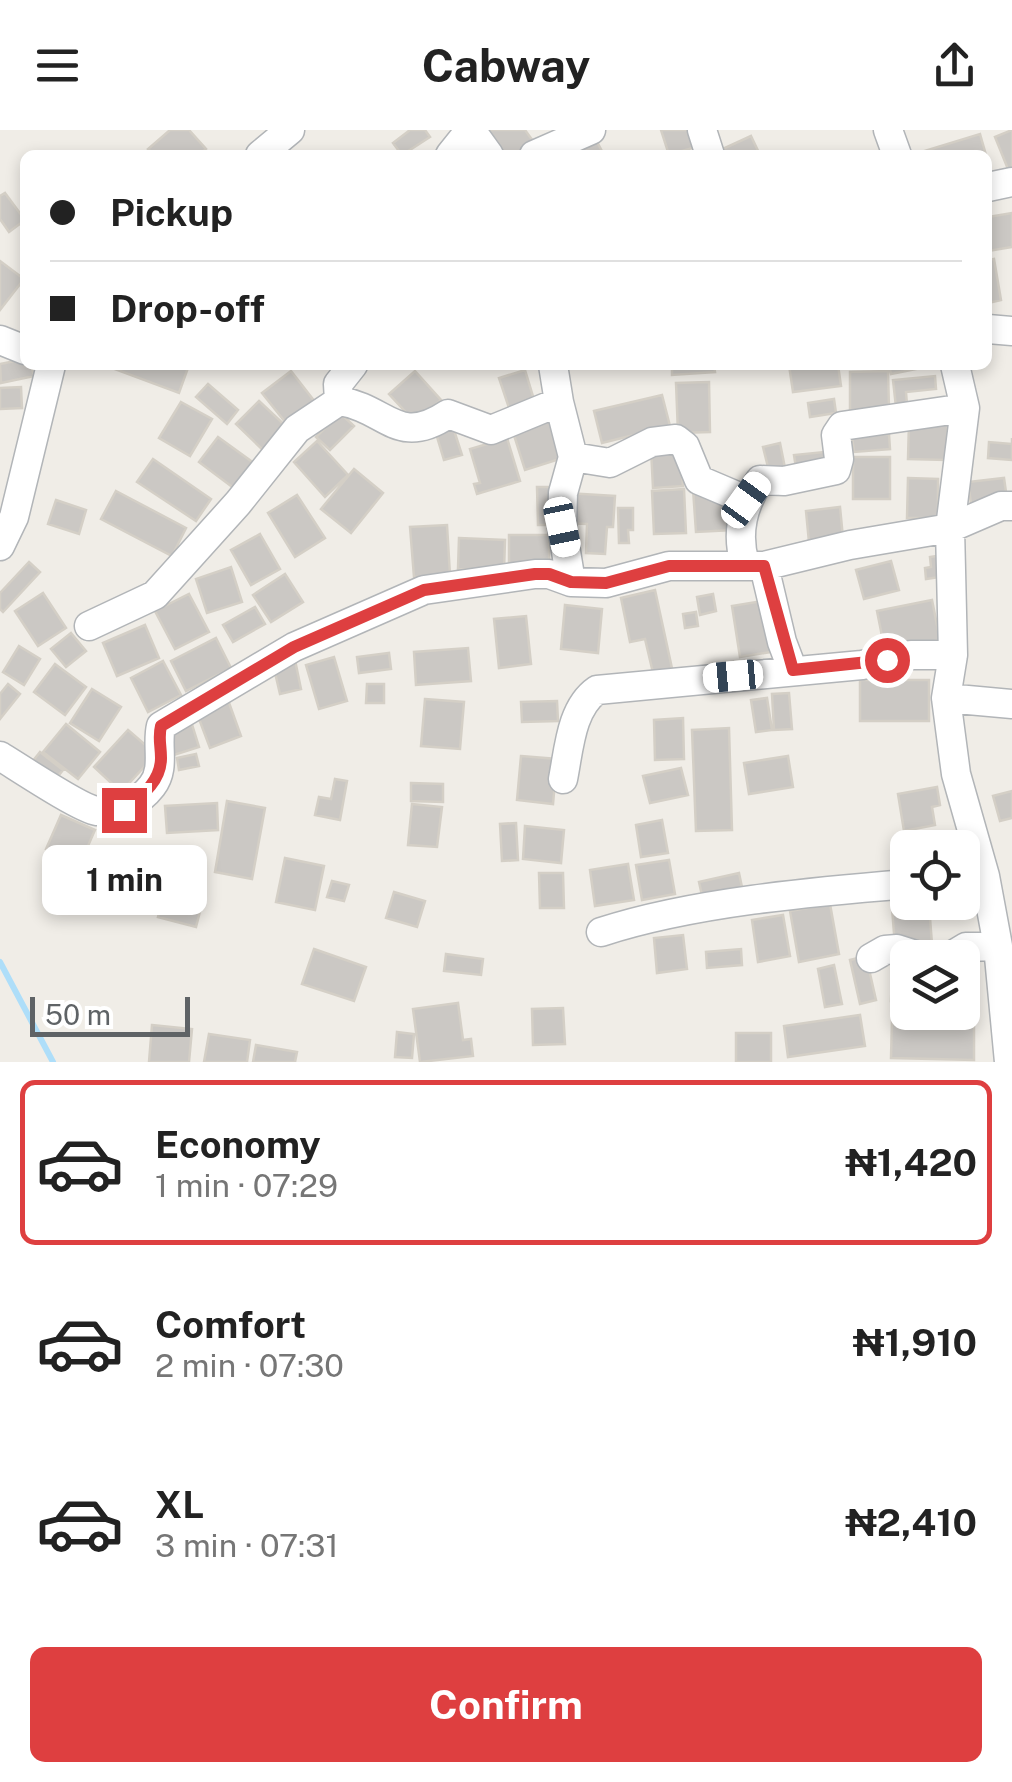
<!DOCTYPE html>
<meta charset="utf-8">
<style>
:root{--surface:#fff;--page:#f6f6f6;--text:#222;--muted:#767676;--line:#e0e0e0;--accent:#de3f40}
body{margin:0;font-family:"Public Sans",sans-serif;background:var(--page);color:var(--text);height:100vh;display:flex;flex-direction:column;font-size:38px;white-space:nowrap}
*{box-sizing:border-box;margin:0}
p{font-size:32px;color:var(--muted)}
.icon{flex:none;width:55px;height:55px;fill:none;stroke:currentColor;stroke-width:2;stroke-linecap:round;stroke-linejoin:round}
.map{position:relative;height:932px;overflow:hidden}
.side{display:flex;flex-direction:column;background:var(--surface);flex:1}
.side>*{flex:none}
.top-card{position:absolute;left:20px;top:20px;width:972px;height:220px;border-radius:15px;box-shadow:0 5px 15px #0003;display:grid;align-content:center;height:220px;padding:0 30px;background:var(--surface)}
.tools{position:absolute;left:890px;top:700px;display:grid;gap:20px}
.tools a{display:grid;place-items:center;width:90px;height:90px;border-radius:15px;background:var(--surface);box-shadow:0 5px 15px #0003;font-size:50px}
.scale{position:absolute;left:30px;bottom:25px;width:160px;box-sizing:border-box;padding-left:10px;border:5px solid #5f6366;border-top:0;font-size:28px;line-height:35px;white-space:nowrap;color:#5f6366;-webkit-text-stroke:8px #fff;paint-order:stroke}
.end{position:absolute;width:45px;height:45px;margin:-22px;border:12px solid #de3f40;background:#fff;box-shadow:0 0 0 5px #fff}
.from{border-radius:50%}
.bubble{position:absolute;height:70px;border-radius:15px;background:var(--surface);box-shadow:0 5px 15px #0003;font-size:32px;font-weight:700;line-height:70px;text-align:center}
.car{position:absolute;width:30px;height:60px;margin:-30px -15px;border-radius:12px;box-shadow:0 0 8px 2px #0007;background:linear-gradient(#fff 24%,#345 0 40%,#fff 0 76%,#345 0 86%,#fff 0)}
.top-card b{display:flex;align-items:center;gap:35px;height:95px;font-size:38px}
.top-card b+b{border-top:2px solid var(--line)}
.top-card i{width:25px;height:25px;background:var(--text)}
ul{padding:18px 0 0;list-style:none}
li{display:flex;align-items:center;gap:30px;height:165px;margin:0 20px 15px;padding:0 10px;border:5px solid transparent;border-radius:15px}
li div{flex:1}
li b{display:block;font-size:38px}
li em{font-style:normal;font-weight:700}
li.selected{border-color:var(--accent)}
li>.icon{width:90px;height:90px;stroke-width:1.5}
.cta{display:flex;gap:20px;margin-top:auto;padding:20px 30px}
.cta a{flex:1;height:115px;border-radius:15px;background:var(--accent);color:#fff;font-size:40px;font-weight:700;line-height:115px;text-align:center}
header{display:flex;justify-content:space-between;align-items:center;height:130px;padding:0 30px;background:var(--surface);font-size:45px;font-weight:700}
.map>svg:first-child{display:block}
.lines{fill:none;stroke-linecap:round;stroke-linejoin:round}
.stream{stroke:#aedef9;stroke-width:6}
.building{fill:#cbc8c4;stroke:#d4cfc6;stroke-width:2.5}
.minor-casing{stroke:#b2b5b8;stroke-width:31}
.minor{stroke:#fff;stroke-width:28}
.route{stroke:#de3f40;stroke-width:12}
</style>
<header><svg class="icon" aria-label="menu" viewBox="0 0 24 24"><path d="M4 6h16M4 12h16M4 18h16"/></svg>Cabway<svg class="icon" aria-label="share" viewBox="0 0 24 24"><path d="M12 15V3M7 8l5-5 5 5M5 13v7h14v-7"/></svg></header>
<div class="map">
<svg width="1012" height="932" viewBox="0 0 1012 932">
<rect width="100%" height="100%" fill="#f0ede7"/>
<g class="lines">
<path class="stream" d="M0,832L53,932"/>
</g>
<path class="building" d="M170,0H189L206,19L199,25H154L148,19Z
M410,0H425L430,7L402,25L393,13Z
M474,0H525L533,11L515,25H493Z
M661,0H694L699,16L669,25Z
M1012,0V43L1010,44L995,7Z
M980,4L986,25H919L918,23Z
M751,6L760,25H718L716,22Z
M595,8L604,25H560Z
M5,63L25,90L9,102L0,89V66Z
M1012,83V117L988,121V87Z
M994,129L1001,170L988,173V181V130Z
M0,131L24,149L0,180Z
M25,229V235H31L34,246L1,253L0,234Z
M113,235H189L179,263L112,238Z
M672,235H714L715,242L672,245Z
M789,235H838L841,256L793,262Z
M889,235H931V236L891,244Z
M525,240L535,273L510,281L499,248Z
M291,241L319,277L290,298L262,263Z
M415,241L441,270L415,292L389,264Z
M888,241L889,279L850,280V242Z
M935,246L936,259L906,262L907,275L896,277L893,250Z
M709,252L710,302L678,303L676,253Z
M208,254L238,280L227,294L196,267Z
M21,257L22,278L0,279V258Z
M662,265L670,296L602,313L594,281Z
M834,269L836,283L810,287L808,273Z
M259,271L290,300L267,324L236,294Z
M181,272L212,289L190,326L159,308Z
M340,283L354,296L330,320L316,307Z
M553,289L566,327L525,340L513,302Z
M909,292L948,293L946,330L908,329Z
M452,294L462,325L444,330L435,300Z
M889,304L890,319L854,322L852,307Z
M218,307L262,339L243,365L199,332Z
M507,308L520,351L477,364L474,354L480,353L470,319Z
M1012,308V330L988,328L989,312L1012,314Z
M317,311L348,345L325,367L294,332Z
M780,313L785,338L769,341L763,317Z
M680,317L683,356L653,358L651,319Z
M834,321L835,333L796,338L794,325Z
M853,327H890V369H853Z
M153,329L211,369L196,391L137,352Z
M354,339L383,363L351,403L321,379Z
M908,348L938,349V388H907Z
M1004,348L1007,369L971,374L968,352Z
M537,357H552L553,395H538Z
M684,359L686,403L654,404L652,361Z
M693,359L731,368L733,400L696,402Z
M116,361L186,398L172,426L101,389Z
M566,363L615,366L613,397H607L605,424L586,423L587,394L565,393Z
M297,365L325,408L295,427L268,383Z
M56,370L86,380L79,404L48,394Z
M840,377L843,408L809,412L806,381Z
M618,378H633V400H628L629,413H619Z
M447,395L450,445L414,447L410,397Z
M260,404L280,439L251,455L231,420Z
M509,405H549V435H509Z
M459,408L505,410L504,441L458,439Z
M943,425L946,446L926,449L925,438L931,437L930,427Z
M891,431L899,460L864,469L856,440Z
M29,432L40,442L3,482L0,479V463Z
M231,437L242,472L207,483L196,449Z
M285,444L303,472L271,492L253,465Z
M655,460L673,543L654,547L645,509L630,512L621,468Z
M43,463L66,498L38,516L15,481Z
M189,464L209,502L175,519L155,481Z
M713,464L716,481L700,485L697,467Z
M769,470L777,521L740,527L732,476Z
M932,470L940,510L885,521L877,481Z
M565,475L602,479L598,523L561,519Z
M255,477L265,494L233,512L223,495Z
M696,482L698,496L685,498L683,484Z
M526,486L531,534L499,538L494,489Z
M145,495L159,528L117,546L103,513Z
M71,503L86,521L66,537L51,519Z
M216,508L231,538L186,561L171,531Z
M19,516L40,529L24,555L3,542Z
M468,518L471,551L416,555L414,522Z
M389,523L391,539L359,543L357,527Z
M334,527L347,571L319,579L306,535Z
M295,530L301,559L280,564L273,534Z
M163,531L181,565L148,582L131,548Z
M55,534L86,557L65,585L34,562Z
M860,550H929V591H860Z
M8,554L20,564L0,589V564Z
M367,554H384V573H366Z
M92,559L121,577L99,611L70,593Z
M789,563L792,599L774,600L772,564Z
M767,568L772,600L756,602L751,570Z
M425,569L464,572L460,619L421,616Z
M228,570L241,606L210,618L196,581Z
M557,571L558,591L522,592L521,572Z
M190,588L199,617L174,625L165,596Z
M683,588L684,629L655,630L654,590Z
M66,594L100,622L78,649L43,622Z
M729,598L732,700L696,701L692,600Z
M128,600L156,624L121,662L94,637Z
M40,622L63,640L55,650L32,632Z
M196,624L199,636L179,640L177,628Z
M521,626L557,629L553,674L517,670Z
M788,626L793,657L749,664L744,633Z
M681,638L688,665L650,673L643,646Z
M335,649L347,651L340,690L315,685L319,667L331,669Z
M411,653L443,654V672L411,671Z
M937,657L940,675L932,677L935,695L904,701L898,664Z
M1012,661V688L1000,691L993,666Z
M227,671L265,678L252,749L215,742Z
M217,673L218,700L167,703L165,676Z
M412,674L442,677L437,717L408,715Z
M61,685L95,700L80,734L46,719Z
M662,690L668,723L641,727L636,695Z
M516,693L518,730L502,731L500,694Z
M525,696L564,700L561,733L523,729Z
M285,728L324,736L315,780L276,772Z
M669,730L675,764L642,770L636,735Z
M628,734L634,770L595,776L590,740Z
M539,743H563L564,778H540Z
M739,743L743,762L703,770L699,752Z
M332,751L349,755L344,771L327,767Z
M394,762L425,771L417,797L386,788Z
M164,764L202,774L196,797L158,787Z
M830,774L839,824L799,832L790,781Z
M929,775L932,814L895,816L892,778Z
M783,785L790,826L758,832L752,790Z
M683,805L687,839L657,843L654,808Z
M314,819L366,837L354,871L302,854Z
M741,819L742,835L707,838L706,822Z
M446,824L483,829L481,845L444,841Z
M866,826L876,870L860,874L850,830Z
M834,835L842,874L825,877L818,839Z
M892,846H908V871H891Z
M458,873L463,910L471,909L473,926L420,932L413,879Z
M563,878L565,914L533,915L532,879Z
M860,885L865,916L788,927L784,896Z
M892,889L974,891V930L891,928Z
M152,895L192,899L189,932H149Z
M397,902L414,904L412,928L395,927Z
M736,903H771V932H736Z
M209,904L250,910L247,932H204Z
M256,915L297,922L295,932H253Z"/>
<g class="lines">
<g class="minor-casing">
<path id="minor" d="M471,0L489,25
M702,0L710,25
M888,0L897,25
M260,25L290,0
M450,25L470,0
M534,25L591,0
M988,57L1012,52
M988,199L1012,201
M0,210L25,220
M553,235L559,272L573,327L563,363L562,397L571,452
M955,235L965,278L950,398L953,525L946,568L956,644L985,746L998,816L1009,932
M339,271L338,254L353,235
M573,327L610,333L652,312L676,309L685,316L699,350L746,370
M0,416L14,387L51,235
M745,434C736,404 742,376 760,350L784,351L836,340L839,329L836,305L842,296L965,278
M764,436L782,512L793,541
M89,496L155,465L238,373L297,299L339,271C387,278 397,318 448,284L491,300L559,272
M946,568L1012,574
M0,626C18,637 81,679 97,681C117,684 139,673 152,656C166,638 156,616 161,596L294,517L424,460L535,444H549L571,452L606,453L669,436H764L850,415L950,398L1001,376H1012
M563,649C569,619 571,578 597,560L862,535L911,525H953
M601,802C693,772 811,762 908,754
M871,828L885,820L897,819L919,826H951L966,817L998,816"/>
</g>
<use href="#minor" class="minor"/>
</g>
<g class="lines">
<path class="route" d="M124,680C141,666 161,652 161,628C161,615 158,608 161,596L294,517L424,460L535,444H549L571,452L606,453L669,436H764L793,540L887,530"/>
</g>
</svg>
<div class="tools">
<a><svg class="icon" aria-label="locate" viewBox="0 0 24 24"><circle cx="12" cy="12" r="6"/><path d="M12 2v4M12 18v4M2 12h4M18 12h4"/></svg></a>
<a><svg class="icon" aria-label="layers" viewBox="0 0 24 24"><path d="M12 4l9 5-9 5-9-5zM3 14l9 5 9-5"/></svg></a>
</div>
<div class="scale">50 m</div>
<i class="end from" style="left:887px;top:530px"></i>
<i class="end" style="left:124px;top:680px"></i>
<div class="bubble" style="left:42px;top:715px;width:165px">1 min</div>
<i class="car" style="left:746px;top:370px;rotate:36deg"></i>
<i class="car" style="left:562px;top:397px;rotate:168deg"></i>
<i class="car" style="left:733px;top:546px;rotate:265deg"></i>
<div class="top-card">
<b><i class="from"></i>Pickup</b>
<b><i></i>Drop-off</b>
</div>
</div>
<section class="side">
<ul>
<li class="selected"><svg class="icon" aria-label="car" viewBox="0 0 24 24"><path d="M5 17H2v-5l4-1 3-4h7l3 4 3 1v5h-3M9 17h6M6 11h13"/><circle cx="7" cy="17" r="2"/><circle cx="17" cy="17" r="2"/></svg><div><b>Economy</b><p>1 min · 07:29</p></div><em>₦1,420</em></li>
<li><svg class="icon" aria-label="car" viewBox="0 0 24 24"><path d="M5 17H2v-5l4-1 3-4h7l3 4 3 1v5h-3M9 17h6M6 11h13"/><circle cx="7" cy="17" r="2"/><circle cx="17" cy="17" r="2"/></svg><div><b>Comfort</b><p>2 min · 07:30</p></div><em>₦1,910</em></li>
<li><svg class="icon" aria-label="car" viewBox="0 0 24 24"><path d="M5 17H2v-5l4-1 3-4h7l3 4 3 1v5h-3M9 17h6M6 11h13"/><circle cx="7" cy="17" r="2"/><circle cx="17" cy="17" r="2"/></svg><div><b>XL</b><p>3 min · 07:31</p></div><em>₦2,410</em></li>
</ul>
<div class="cta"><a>Confirm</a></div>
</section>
